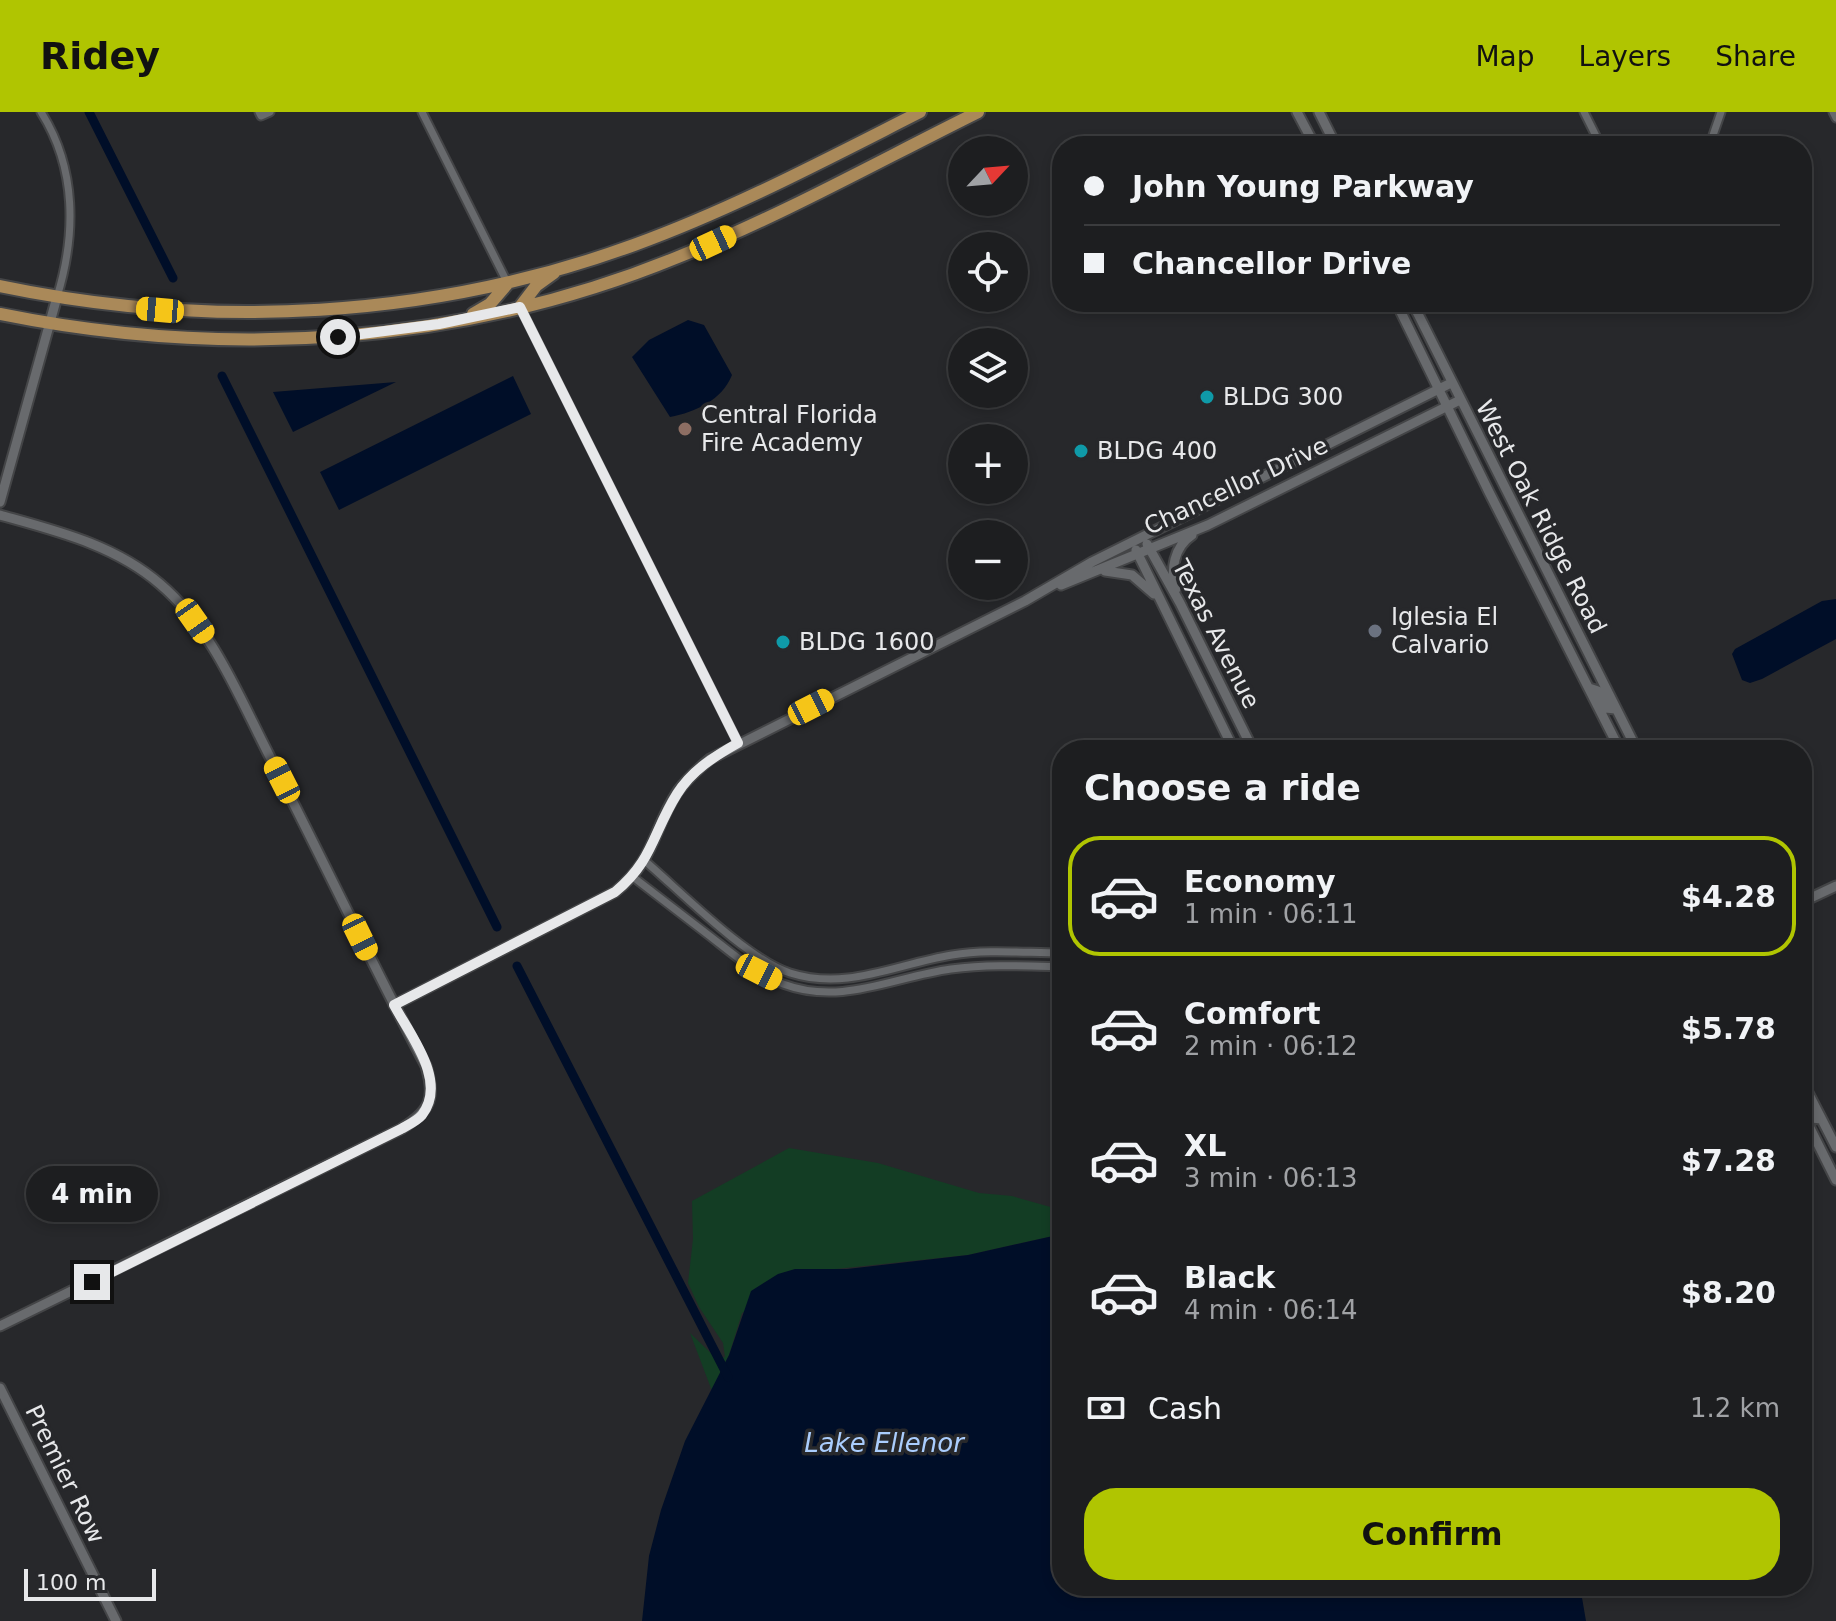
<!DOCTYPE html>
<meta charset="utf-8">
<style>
:root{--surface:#1d1e20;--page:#2a2b2d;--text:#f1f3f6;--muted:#a0a2a5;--line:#3b3c3e;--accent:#b0c501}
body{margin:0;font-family:"DejaVu Sans",sans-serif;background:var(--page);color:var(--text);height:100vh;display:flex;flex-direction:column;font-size:30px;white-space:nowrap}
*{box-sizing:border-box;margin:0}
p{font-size:26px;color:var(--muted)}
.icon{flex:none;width:44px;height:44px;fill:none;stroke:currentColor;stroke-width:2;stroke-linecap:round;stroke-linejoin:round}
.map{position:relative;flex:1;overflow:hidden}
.drawer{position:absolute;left:1052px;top:628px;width:760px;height:856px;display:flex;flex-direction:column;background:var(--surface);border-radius:32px;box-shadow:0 4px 12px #0003,0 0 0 2px var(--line)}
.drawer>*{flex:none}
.guide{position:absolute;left:1052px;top:24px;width:760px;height:176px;border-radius:32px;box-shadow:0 4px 12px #0003,0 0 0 2px var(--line);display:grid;align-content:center;height:176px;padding:0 32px;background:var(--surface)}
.needle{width:52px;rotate:64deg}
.controls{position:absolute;left:948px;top:24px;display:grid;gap:16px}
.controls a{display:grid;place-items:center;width:80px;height:80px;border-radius:50%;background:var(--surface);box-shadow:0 4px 12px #0003,0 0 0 2px var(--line);font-size:40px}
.scale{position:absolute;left:24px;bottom:20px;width:132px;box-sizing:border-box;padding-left:8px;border:4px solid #e7e8ea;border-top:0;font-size:22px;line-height:28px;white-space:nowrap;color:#e7e8ea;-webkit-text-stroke:6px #27282b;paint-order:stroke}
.end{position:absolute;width:36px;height:36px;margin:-18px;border:10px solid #e7e8ea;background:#111;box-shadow:0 0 0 4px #111}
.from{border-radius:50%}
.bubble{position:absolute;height:56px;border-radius:28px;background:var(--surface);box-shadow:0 4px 12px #0003,0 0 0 2px var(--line);font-size:26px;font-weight:800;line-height:56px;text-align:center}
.car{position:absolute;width:24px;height:48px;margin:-24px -12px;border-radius:10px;box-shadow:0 0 6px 2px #0007;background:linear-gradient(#f5c518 24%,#345 0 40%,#f5c518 0 76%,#345 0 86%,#f5c518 0)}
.guide b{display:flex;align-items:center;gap:28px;height:76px;font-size:30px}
.guide b+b{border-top:2px solid var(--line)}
.guide i{width:20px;height:20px;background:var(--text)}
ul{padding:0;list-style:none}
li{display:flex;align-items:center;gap:24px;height:120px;margin:0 16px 12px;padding:0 16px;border:4px solid transparent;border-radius:32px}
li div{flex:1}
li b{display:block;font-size:30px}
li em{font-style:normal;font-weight:800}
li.selected{border-color:var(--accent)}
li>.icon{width:72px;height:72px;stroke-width:1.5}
h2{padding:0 32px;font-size:36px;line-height:96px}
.pay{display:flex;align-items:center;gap:20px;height:88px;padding:0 32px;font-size:30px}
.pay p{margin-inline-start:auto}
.button{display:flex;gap:16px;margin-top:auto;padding:16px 32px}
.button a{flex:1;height:92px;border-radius:32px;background:var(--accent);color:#111;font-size:32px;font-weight:800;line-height:92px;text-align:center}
header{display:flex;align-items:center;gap:48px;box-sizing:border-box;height:112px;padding:0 40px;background:var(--accent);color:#111}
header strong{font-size:38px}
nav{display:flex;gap:44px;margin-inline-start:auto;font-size:28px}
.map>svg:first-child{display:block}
.green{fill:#133d24}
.water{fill:#000e28}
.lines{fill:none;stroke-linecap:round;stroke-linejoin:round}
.canal{stroke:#000e28;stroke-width:9}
.minor-casing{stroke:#444547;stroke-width:11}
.tertiary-casing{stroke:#444547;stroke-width:13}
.trunk-casing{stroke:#444547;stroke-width:16}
.minor{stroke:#686a6d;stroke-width:7}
.tertiary{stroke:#686a6d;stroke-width:9}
.trunk{stroke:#aa8959;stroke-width:12}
.route{stroke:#e7e8ea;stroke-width:10}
.culture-dot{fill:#0f9aa8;stroke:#27282b;stroke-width:3}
.education-dot{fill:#8d6e63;stroke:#27282b;stroke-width:3}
.worship-dot{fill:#6b7280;stroke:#27282b;stroke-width:3}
.labels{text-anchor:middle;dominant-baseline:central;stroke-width:7;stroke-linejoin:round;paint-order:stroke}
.poi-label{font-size:24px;fill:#e7e8ea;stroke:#27282b;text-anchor:start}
.street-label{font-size:24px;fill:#e7e8ea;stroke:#27282b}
.water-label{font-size:26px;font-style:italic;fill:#aacdfd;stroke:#27282b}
</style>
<header>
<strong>Ridey</strong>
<nav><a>Map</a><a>Layers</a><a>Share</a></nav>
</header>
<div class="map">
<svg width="1836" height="1509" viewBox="0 0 1836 1509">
<rect width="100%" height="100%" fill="#27282b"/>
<path class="green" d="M789,1036L878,1051L979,1081L1012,1084L1054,1096L1062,1101V1122L968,1143L826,1158L742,1201L729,1243L712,1279L690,1221L717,1247L725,1245L723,1231L699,1195L688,1171L693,1127L692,1089Z"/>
<path class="water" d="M688,208L704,213L732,263C722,288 696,300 670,305L632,245L649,228Z
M513,264L531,302L339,398L320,360Z
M396,270L293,320L273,280Z
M1836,487V527L1762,567L1750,571L1742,568L1732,542L1735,537L1822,489Z
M1062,1122V1474H1580L1586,1509H642L649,1444L661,1398L685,1329L729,1243L751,1179L778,1162L795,1157H847L968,1143Z"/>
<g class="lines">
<path class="canal" d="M89,0L173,166
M222,264L497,815
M517,854L728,1265"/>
<g class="minor-casing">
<path id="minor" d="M41,0C77,57 76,123 57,185
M259,0L261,4L270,0
M422,0L507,170
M1584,0L1601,34
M1833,0L1836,6
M1701,34L1711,29L1721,0
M1673,192V190
M520,195L738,631
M645,749C681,780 747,847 790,861C847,879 896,852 952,843C987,837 1026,841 1062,841
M633,765C659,785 685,805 711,825C734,843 756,862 783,872C842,894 893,865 951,857C988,852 1026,854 1062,855"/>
</g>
<g class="tertiary-casing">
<path id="tertiary" d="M1297,0L1315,34
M1319,0L1336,34
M1396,190L1489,380L1620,638
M1412,190L1637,638
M0,390L57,185
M0,403C57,419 115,433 160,472C213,517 239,585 270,645C323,748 372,852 426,954C436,987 430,999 401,1017L0,1214
M1147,432L1180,491L1253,638
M1136,438L1234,638
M1105,459L1132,463L1154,482
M1061,473L1208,413L1460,288
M1176,477C1170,458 1174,435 1192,423
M1589,576L1598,579L1606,596L1615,597
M1802,790L1836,774
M394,893L615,780C656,747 652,718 678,679C687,667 698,657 710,647L1025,489L1092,450L1451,271
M1802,969L1836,1035
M1802,986L1812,1006L1821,1007
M1802,1000L1836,1068
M0,1276L116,1509"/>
</g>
<g class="trunk-casing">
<path id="trunk" d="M0,174C211,218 431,207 634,133C733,97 827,47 920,0
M520,195L536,174L554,161
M0,202C226,248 464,233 678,145C781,104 879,49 978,0
M473,202L490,192L508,171"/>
</g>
<use href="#minor" class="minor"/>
<use href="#tertiary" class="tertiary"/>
<use href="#trunk" class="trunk"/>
</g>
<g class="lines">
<path class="route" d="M92,1170L401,1017C408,1013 417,1009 422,1003C448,969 410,923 394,893L615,780C653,749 653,720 677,682C692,658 715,644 738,631L520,195L439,212L338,225"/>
</g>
<g class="culture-dot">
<circle cx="1207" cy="285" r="8"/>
<circle cx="1081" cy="339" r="8"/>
<circle cx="783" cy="530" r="8"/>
</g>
<circle class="education-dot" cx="685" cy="317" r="8"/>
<circle class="worship-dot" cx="1375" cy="519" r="8"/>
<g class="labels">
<g class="poi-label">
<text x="1223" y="285">BLDG 300</text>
<text x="701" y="303">Central Florida<tspan x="701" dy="28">Fire Academy</tspan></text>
<text x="1097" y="339">BLDG 400</text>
<text x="1391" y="505">Iglesia El<tspan x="1391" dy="28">Calvario</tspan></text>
<text x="799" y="530">BLDG 1600</text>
</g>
<g class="street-label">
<text transform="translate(1236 374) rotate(-25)">Chancellor Drive</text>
<text transform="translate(1541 405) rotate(63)">West Oak Ridge Road</text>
<text transform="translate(1216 522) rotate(63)">Texas Avenue</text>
<text transform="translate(65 1362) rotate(64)">Premier Row</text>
</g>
<g class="water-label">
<text x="884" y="1331">Lake Ellenor</text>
</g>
</g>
</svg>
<div class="controls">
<a><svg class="needle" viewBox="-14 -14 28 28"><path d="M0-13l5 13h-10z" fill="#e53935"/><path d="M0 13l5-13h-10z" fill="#a0a2a5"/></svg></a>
<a><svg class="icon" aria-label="locate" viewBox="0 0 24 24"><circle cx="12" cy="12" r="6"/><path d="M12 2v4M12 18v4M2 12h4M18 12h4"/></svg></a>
<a><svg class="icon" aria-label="layers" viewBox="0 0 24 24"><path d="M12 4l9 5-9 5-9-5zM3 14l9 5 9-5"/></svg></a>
<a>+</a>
<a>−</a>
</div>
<div class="scale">100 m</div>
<i class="end from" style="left:338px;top:225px"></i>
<i class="end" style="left:92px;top:1170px"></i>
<div class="bubble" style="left:26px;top:1054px;width:132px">4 min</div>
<i class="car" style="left:713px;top:131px;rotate:65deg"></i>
<i class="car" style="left:160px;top:198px;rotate:275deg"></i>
<i class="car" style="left:195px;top:509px;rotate:145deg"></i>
<i class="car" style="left:811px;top:595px;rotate:63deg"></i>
<i class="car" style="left:282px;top:668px;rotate:333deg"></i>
<i class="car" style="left:360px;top:825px;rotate:154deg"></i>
<i class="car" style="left:759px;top:860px;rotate:117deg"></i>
<div class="guide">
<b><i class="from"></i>John Young Parkway</b>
<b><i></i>Chancellor Drive</b>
</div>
<section class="drawer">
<h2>Choose a ride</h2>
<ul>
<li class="selected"><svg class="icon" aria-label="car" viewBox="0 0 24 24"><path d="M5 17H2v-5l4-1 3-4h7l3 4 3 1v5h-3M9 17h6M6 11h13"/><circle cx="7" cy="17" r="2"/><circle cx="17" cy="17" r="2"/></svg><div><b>Economy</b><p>1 min · 06:11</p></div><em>$4.28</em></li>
<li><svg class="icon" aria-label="car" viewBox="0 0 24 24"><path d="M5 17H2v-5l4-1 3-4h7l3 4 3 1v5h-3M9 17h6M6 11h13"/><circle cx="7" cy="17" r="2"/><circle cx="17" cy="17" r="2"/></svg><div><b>Comfort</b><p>2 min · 06:12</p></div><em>$5.78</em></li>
<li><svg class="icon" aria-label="car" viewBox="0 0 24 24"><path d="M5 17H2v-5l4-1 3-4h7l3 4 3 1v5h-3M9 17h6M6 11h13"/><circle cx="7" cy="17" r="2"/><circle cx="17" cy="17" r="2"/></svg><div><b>XL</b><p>3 min · 06:13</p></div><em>$7.28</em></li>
<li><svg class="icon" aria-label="car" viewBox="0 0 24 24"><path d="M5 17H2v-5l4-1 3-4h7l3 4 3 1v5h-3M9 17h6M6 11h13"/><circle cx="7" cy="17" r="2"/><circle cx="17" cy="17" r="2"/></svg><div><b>Black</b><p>4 min · 06:14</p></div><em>$8.20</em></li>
</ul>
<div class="pay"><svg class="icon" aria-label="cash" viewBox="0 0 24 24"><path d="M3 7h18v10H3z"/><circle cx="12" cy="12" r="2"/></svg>Cash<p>1.2 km</p></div>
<div class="button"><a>Confirm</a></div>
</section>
</div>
